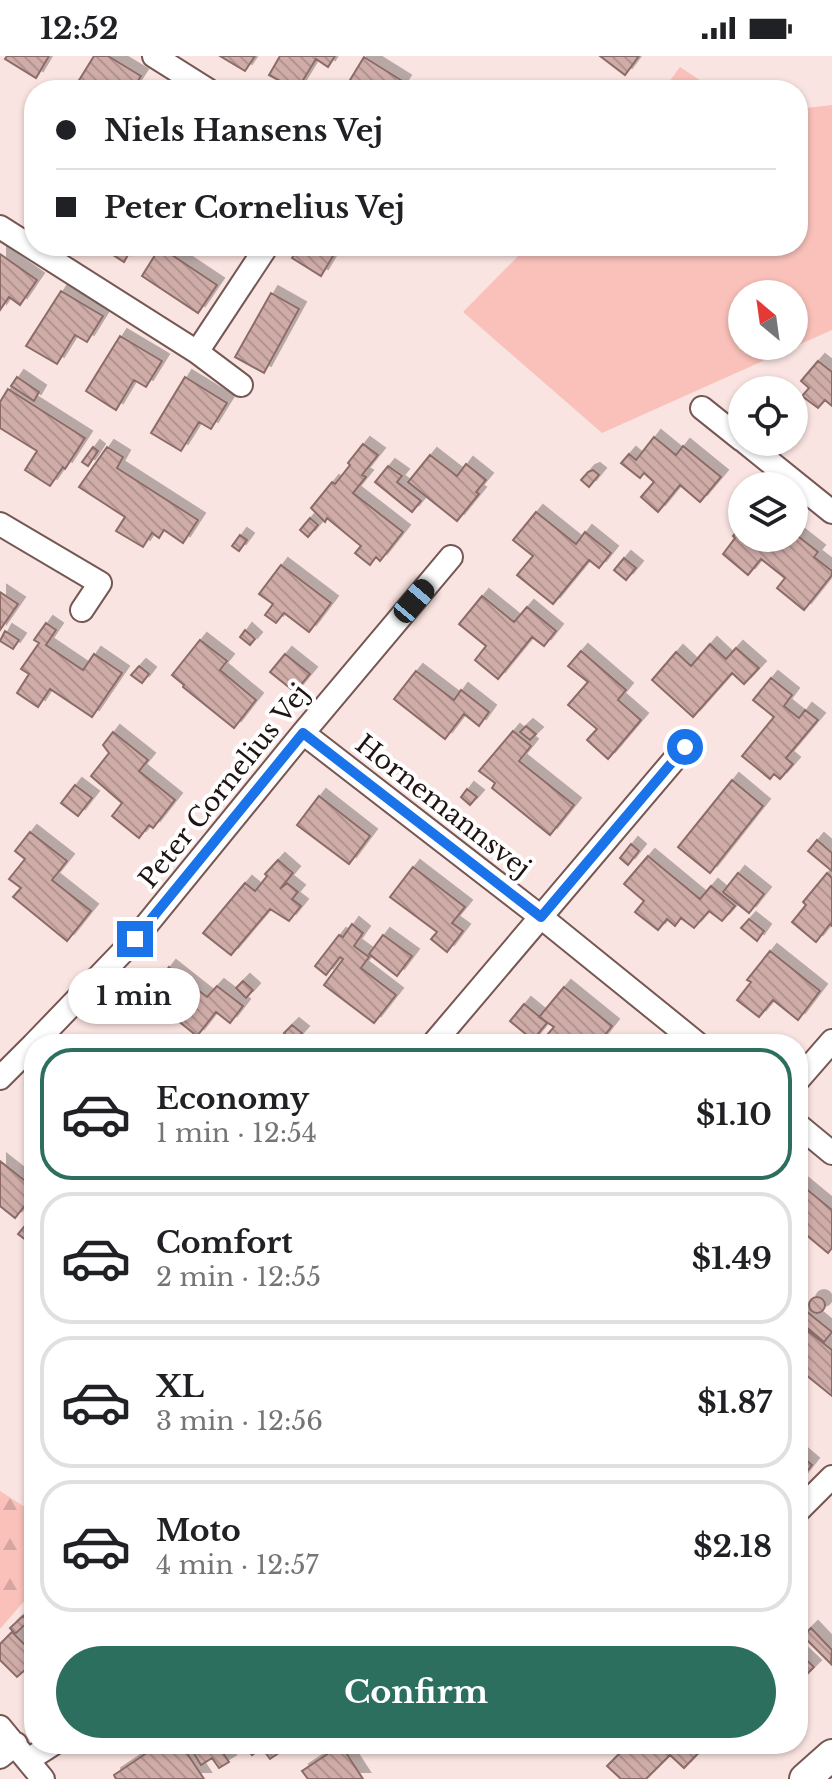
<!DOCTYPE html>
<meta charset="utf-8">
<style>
:root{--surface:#fff;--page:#f2f2f2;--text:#202124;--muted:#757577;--line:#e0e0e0;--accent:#2c6f5f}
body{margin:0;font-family:"Libre Baskerville",serif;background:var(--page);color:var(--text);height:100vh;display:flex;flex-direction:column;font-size:30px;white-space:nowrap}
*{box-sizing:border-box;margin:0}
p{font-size:26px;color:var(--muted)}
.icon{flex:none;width:44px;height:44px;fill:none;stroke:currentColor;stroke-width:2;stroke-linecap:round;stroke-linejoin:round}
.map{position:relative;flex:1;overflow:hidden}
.side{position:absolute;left:24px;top:978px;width:784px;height:720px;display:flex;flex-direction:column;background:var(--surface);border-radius:32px;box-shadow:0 2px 6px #0004}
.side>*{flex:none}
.guide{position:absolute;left:24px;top:24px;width:784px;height:176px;border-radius:32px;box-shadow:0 2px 6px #0004;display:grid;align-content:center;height:176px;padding:0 32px;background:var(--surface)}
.needle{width:52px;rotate:331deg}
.tools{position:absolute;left:728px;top:224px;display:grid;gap:16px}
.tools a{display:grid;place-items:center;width:80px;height:80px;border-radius:50%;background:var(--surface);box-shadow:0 2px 6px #0004;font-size:40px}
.end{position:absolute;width:36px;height:36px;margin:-18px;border:10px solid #1a73e8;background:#fff;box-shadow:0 0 0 4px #fff}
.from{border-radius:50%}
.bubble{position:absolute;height:56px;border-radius:28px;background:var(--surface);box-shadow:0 2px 6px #0004;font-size:26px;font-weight:700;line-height:56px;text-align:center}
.car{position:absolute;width:24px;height:48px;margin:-24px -12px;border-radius:10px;box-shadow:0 0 6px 2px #0007;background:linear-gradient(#222 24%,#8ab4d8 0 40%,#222 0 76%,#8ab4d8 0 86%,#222 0)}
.guide b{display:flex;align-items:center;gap:28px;height:76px;font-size:30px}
.guide b+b{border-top:2px solid var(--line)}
.guide i{width:20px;height:20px;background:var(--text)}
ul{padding:14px 0 0;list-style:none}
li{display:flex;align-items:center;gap:24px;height:132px;margin:0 16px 12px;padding:0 16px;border:4px solid var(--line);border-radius:32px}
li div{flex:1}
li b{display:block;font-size:30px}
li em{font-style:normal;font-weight:700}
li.active{border-color:var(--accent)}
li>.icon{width:72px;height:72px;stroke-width:1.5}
.action{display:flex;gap:16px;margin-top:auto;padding:16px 32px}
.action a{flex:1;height:92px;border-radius:48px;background:var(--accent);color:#fff;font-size:32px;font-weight:700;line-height:92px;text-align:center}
.status{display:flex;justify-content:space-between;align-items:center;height:56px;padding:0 40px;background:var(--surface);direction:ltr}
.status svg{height:22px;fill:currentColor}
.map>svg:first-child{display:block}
.green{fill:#f9c1ba;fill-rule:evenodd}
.forest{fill:url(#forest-firs)}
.building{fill:url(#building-back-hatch);stroke:#8c6c67;stroke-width:2;filter:url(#shadow)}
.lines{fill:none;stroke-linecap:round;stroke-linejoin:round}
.street-casing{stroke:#755753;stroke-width:26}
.secondary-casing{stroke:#755753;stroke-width:34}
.street{stroke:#fff;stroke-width:22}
.secondary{stroke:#fff;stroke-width:30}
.route{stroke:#1a73e8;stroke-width:10}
.labels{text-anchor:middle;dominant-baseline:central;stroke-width:8;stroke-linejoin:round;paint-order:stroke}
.street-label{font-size:26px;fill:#201413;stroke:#fff}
</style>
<div class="status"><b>12:52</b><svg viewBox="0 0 49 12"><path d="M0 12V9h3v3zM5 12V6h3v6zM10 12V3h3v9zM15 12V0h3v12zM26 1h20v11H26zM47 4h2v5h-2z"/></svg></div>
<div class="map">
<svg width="832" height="1723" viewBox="0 0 832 1723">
<defs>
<pattern id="forest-firs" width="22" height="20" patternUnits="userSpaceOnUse" patternTransform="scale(2)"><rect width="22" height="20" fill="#f9c1ba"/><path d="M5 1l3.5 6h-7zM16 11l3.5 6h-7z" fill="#d5a59f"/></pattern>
<pattern id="building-back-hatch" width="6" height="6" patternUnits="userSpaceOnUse" patternTransform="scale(2)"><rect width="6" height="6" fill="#cfaca8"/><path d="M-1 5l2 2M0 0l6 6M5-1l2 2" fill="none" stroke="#b19390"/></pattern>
<filter id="shadow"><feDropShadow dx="7" dy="-7" stdDeviation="0" flood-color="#0004"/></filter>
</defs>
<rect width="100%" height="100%" fill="#fae4e1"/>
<path class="green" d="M680,11L715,34H663Z
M832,49V274L602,377L463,256L528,190H798V53ZM742,238H794V290H742Z"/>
<path class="forest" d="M0,1435L34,1457V1534L0,1573Z"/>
<path class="building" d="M7,0H49L36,22L5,3Z
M94,0H108L141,20L132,34H73Z
M220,0H255L245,15Z
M280,0H335L328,11L316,3L297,34L269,19Z
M600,0H639L625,19Z
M364,1L404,26L399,34H344Z
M99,190H133L124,206Z
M300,190H339L321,220L292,202Z
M160,191L217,229L198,257L142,220Z
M0,198L37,224L20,249L9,241L0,254Z
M61,235L103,260L87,286L75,279L57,308L26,290Z
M271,237L299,253L264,317L235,301Z
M120,280L162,305L146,331L134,324L116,354L86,335Z
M818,305L832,316V350L825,344L818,352L802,340L809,332L801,325Z
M17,321L39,336L34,345L11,330Z
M185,321L227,347L211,373L199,366L181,395L151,377Z
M8,333L85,382L65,413L63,411L50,430L25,414L37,395L0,372V346Z
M654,381L676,399L683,390L721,421L700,446L680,429L658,456L641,441L654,426L644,417L640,422L621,407L629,398L636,404Z
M363,388L378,399L362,419L366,421L353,437L403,476L380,505L376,501L370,509L355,497L361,490L327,462L325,466L311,452L332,426L335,428L350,409L348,407Z
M93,391L98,395L88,410L82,406Z
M107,391L123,401L117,412L198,464L183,487L164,474L159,482L152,477L143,491L116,475L125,461L79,431Z
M430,399L457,420L466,408L486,424L476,436L479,438L457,465L408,426Z
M388,410L402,420L397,426L421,445L412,456L375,426Z
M593,414L599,419L589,431L581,424L588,416Z
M536,456L576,488L585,476L611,497L599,512L589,504L553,548L517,519L533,500L513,484Z
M310,462L318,469L308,481L300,474Z
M742,469V482H794V477L818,496L814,501L832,515V519L804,554L777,532L785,522L761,503L748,519L723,498L735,482L733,480Z
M240,479L247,484L239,495L232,490Z
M624,502L636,512L626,524L614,514Z
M281,509L331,547L309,576L284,557L276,567L265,559L273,548L259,538Z
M0,536L18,548L0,574Z
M482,540L514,566L527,551L556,575L544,590L532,581L498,623L475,604L486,590L459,568Z
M46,567L56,574L46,589L83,614L94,598L122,617L92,661L50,633L38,651L17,637L29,618L21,613L39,587L34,584Z
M245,574L255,583L250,589L240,581Z
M5,575L19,584L13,593L0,585Z
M200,584L227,605L220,614L256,644L234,672L183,631L184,629L172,619Z
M710,588L726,603L736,592L759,612L744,628L732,617L693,661L652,624L676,596L691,610Z
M581,595L626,634L618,644L641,664L608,703L587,684L597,673L568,649L588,626L568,610Z
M285,598L310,618L295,636L270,616Z
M139,610L149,618L142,627L131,619Z
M416,615L454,644L461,634L489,656L479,670L464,658L445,683L394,643Z
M771,622L792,639L784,650L799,662L805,654L818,664L786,702L793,708L780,723L774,718L770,723L742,700L774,661L753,644Z
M526,670L536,678L530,684L520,676Z
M513,675L531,690L519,705L574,749L550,779L492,732L495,727L479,715Z
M113,676L148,704L139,715L175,744L153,772L149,769L139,782L112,760L122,747L91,720L109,697L103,689Z
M732,724L763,750L710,817L678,791Z
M75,729L92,742L78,760L61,747Z
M467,733L477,741L470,749L461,741Z
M319,740L370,780L349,808L297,769Z
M30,776L67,805L52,824L91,855L67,885L13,841L21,832L9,823L25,803L15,795Z
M817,784L832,797V815L808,795Z
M631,788L639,795L628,809L620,802Z
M648,800L700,843L711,830L735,850L722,865L709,855L694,872L681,862L675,870L667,863L658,874L635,856L644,845L624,828Z
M278,804L293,817L280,833L287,827L298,836L292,843L301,850L289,865L270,853L231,899L203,877L245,827L255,835L267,820L265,818Z
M413,811L465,851L452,867L463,875L447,896L431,883L437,876L390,841Z
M738,817L764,838L749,857L723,836Z
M827,817L832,822V870L830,868L816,886L792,866L806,849L803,846Z
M749,863L764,875L757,885L741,872Z
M352,868L363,877L354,890L369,901L361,912L396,939L374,967L324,929L343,903L340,901L326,919L315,910L339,879L343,881Z
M383,879L412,900L397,920L369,898Z
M770,895L820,935L798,964L773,944L759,961L737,944L751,926L747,924Z
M169,911L207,941L217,930L243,950L230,967L216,956L197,980L147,940Z
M243,925L253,934L246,942L236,932Z
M564,931L612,970L598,988H559L547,979L554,971L539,961Z
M524,948L547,967L533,984L510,965Z
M292,969L302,977L294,986L284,977Z
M0,1105L34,1132V1138L15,1162L0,1150Z
M798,1126L832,1154V1192L828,1197L798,1172Z
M34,1159V1190L18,1178Z
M809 1249a8 8 0 1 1 16 0a8 8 0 1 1-16 0Z
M806,1255L832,1276L824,1286L798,1264Z
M808,1275L832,1294V1340L806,1319L798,1329V1287Z
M798,1397L812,1409L801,1423L798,1420Z
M23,1560L28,1566L15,1578L10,1572Z
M811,1572L832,1594L831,1608L803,1580Z
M12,1576L27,1591L34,1585V1606L17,1621L0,1604V1588Z
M798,1596L814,1611L798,1627Z
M160,1688H181L204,1723H116L114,1719Z
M188,1688H212L217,1696L221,1694L229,1706L219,1712L212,1702L201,1709Z
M244,1688H292L270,1703L262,1692L252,1699Z
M629,1688H707L684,1712L670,1699L646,1723H621L607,1710Z
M341,1689L363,1723H308L302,1715Z"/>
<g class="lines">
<g class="street-casing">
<path id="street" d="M154,0L208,34
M0,171L197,296L267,190
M197,296L241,329
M702,352L742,384
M745,386L832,456
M0,468L100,527L82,554
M303,677L541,861L698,988
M34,988L135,883L303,677L451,501
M433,988L685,691
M0,1022L34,988
M798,1024L832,985
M798,1069L832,1097
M798,1455L832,1421
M0,1671L43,1723
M0,1701L16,1688
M28,1704L53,1688"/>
</g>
<g class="secondary-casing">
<path id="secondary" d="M805,1723L832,1699"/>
</g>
<use href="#street" class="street"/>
<use href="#secondary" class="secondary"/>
</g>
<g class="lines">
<path class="route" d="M135,883L303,677L541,861L685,691"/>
</g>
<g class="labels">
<g class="street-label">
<text transform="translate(224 730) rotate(-51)">Peter Cornelius Vej</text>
<text transform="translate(443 750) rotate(38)">Hornemannsvej</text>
</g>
</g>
</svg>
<div class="tools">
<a><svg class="needle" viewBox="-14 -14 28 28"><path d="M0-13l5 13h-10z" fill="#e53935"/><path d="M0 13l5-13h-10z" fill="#757577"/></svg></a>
<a><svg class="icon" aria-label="locate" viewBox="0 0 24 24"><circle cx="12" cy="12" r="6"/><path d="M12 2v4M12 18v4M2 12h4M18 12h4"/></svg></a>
<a><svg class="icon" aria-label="layers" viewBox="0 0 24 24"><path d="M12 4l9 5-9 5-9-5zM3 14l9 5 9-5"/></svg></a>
</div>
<i class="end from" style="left:685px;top:691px"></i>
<i class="end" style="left:135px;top:883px"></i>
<div class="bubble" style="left:68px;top:912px;width:132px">1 min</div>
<i class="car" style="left:414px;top:545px;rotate:40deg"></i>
<div class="guide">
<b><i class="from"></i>Niels Hansens Vej</b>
<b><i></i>Peter Cornelius Vej</b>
</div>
<section class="side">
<ul>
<li class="active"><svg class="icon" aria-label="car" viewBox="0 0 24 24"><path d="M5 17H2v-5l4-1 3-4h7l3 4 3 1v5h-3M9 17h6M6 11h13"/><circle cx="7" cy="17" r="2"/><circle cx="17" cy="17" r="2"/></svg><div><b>Economy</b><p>1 min · 12:54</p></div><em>$1.10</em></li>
<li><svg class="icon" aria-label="car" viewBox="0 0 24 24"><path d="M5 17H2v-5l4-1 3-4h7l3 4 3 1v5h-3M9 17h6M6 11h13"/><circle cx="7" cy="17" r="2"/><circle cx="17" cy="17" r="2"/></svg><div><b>Comfort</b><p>2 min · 12:55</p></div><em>$1.49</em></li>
<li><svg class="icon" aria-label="car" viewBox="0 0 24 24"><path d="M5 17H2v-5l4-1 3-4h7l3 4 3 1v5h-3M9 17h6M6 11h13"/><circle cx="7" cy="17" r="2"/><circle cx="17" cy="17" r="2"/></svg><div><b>XL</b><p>3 min · 12:56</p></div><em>$1.87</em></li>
<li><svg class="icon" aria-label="car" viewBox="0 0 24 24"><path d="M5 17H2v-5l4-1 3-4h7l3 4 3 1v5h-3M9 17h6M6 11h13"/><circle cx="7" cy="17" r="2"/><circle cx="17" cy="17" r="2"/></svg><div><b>Moto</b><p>4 min · 12:57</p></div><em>$2.18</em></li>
</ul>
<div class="action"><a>Confirm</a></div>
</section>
</div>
